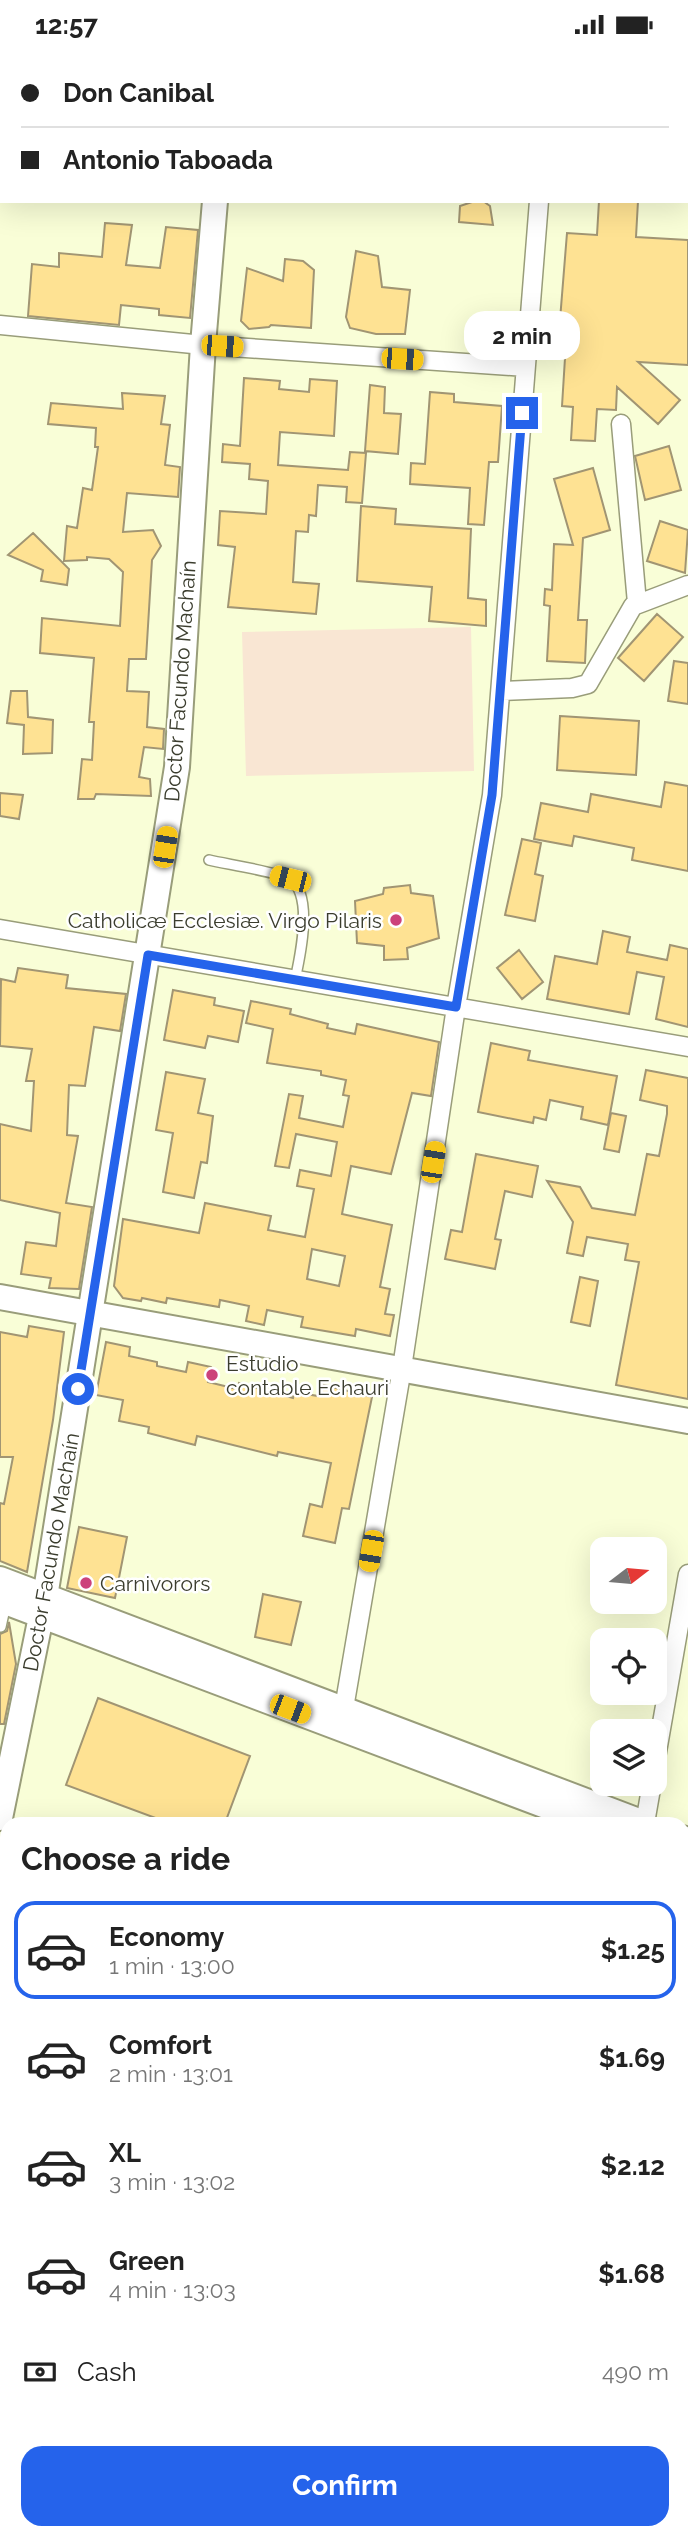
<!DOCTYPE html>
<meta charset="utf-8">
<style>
:root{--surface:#fff;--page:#f6f6f6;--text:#222;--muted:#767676;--line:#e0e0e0;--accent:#2563eb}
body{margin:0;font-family:Raleway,sans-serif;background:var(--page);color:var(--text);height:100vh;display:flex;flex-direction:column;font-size:26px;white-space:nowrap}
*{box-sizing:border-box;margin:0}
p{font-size:23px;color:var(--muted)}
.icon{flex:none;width:38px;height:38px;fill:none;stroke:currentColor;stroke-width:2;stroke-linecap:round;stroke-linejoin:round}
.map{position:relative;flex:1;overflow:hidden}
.details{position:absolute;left:0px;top:1768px;width:690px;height:723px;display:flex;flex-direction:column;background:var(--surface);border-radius:21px 21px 0 0;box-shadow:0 7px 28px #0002}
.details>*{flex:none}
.hud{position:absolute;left:0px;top:0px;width:690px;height:154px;box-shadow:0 7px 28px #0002;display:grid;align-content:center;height:154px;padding:0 21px;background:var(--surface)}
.needle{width:46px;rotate:74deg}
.tools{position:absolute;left:590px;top:1488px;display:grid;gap:14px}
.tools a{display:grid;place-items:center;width:77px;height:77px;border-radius:14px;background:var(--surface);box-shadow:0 7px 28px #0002;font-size:35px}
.end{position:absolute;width:32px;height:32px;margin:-16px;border:9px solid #2563eb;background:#fff;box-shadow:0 0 0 4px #fff}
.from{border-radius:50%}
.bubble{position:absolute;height:49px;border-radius:21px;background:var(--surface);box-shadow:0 7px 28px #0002;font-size:23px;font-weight:700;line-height:49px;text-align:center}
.car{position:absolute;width:21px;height:42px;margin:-21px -10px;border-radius:9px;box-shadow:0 0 5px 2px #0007;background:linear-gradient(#f5c518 24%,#345 0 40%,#f5c518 0 76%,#345 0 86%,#f5c518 0)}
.hud b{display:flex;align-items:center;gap:24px;height:66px;font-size:26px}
.hud b+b{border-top:2px solid var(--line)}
.hud i{width:18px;height:18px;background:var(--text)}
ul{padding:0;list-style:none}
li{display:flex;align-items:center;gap:21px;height:98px;margin:0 14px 10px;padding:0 7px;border:4px solid transparent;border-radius:21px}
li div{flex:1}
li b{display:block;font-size:26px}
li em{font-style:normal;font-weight:700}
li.selected{border-color:var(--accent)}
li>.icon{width:63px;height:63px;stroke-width:1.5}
h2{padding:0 21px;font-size:32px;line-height:84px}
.pay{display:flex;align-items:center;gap:18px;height:77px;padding:0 21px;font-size:26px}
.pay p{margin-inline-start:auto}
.action{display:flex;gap:14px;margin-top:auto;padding:14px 21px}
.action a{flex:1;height:80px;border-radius:21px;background:var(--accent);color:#fff;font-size:28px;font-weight:700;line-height:80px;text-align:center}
.status{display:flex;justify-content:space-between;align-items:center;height:49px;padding:0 35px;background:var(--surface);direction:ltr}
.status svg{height:19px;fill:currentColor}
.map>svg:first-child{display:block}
.green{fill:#f9e6d3}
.building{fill:#fee293;stroke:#a19573;stroke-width:2;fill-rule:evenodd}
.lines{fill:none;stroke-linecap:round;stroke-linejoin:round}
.lane-casing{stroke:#999d7a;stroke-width:12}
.street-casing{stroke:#999d7a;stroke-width:21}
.secondary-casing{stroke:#999d7a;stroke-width:28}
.lane{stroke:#fff;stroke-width:9}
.street{stroke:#fff;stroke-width:18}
.secondary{stroke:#fff;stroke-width:24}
.route{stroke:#2563eb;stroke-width:9}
.poi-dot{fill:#cc427b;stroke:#fff;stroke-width:2.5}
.labels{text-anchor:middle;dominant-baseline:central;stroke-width:5;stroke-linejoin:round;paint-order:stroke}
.street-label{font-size:21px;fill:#3b3d2e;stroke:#fff}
.poi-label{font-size:21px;fill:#3b3d2e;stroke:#fff;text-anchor:start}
</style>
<div class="status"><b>12:57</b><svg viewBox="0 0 49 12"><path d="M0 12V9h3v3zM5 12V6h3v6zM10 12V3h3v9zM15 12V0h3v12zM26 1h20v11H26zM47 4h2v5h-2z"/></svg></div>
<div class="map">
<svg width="688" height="2490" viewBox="0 0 688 2490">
<rect width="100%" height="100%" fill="#f9fed7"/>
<path class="green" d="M471,578L474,722L246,727L242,583Z
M430,2483H479L480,2490H376Z"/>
<path class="building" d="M475,152H483L490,157L493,176L459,173L460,157Z
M599,152H638L636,188L688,191V316L638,313L680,351L658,375L617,338L616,361L597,360L595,392L571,391L573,358L562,357L565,309L557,308L567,184L597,186Z
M105,174L132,176L126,216L160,219L166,178L198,181L190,269L159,266V260L121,256L119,276L28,267L32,215L59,218V204L102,208Z
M356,202L378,207L382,238L410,241L405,285H376L350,279L346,268Z
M285,210L303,212L314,221L311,279L271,276L269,278L249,280L241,272L247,219L283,232Z
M244,329L280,332L279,340L309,343L310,330L337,332L334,387L280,383L278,416L348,421L350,403L366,404L362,454L346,453L347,438L318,436L316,467L309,466L308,483L296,482L293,533L319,535L316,565L228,558L235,498L218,496L220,462L266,465L268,432L249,430L250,415L222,413L223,395L240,397Z
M370,336L385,338L384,364L401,365L398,405L365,402Z
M430,343L454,345V353L502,357L498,413H489L484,476L468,475L470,439L410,435L411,414L425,415Z
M122,344L165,347L161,375L170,376L165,416L180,418L178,448L127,444L123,483L153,481L161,497L152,511L146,610H129L127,642L149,643L147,678L164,680L163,700L144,698L139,728L150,730L151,747L96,745L94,750H78L82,710L92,711L94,673H89L94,609L40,604L42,569L120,577L123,523L109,510L87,508V511L64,512L67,477L77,479L83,439L92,441L98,398H95L96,379L48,375L51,354L123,360Z
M669,397L681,441L645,451L635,407Z
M593,419L610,481L583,489L578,571H587L585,614L547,612L550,557L544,556L545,540L552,541L554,495L573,496L554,430Z
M361,457L396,460L395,475L471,480L468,549L486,551V577L429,572L432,538L357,532Z
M660,472L688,481L685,524L647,512Z
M33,484L69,520L67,536L41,532L43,521L8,506Z
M657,565L683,588L644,632L618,609Z
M674,612L688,614V655L668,652Z
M11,642H27L28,668L53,671L52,704L23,705L24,676L7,674Z
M560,667L639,672L636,726L557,721Z
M665,733L688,737V822L632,811L634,799L574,787L572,797L534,790L541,754L588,763L591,745L661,758Z
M0,744L23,746L19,770L0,767Z
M522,790L541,794L535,825L543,827L535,872L505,866Z
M410,836L411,844L433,847L439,889L407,899L408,910L384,911V897L357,894L355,852L383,845L384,839Z
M603,882L630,888L627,903L667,911L670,896L688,900V978L656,970L664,928L637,923L629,965L547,950L555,907L597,915Z
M519,901L543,933L522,950L497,919Z
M18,919L68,926L66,939L126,945L120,982L94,978L85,1037L69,1036L67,1086L78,1087L66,1154L92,1158L79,1240L49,1239L51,1229L21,1225L26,1193L56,1197L60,1164L0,1151V1075L31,1082L34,1032H26L32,1000L0,997L1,930L15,933Z
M173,941L215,949L214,956L244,962L238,993L208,987L205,999L164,991Z
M251,952L291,960L290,965L328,975L327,979L355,985L357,975L439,993L431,1047L412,1044L391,1125L351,1117L342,1165L392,1176L380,1238L390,1240L385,1265L394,1266L390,1287L356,1280L355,1287L301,1278L303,1268L267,1261L264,1276L246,1272L249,1257L220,1251L219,1258L167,1249L166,1254L142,1249L141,1252L123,1249L114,1237L123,1170L199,1184L205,1154L271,1167L268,1181L305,1188L314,1140L297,1137L300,1121L331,1127L337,1093L296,1085L289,1119L275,1117L289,1045L303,1047L299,1069L343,1078L349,1047L343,1046L346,1031L321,1026V1022L267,1014L273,980L246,974ZM312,1200L345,1207L339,1237L307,1230Z
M491,994L530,1002L528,1011L617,1027L608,1076L581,1070L583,1058L550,1051L546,1071L534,1068L533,1074L478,1063Z
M646,1021L688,1029V1350L616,1336L639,1213L625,1211L628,1195L587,1188L583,1207L567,1204L573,1173L547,1132L580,1138L592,1159L635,1166L647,1105L659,1107L667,1065V1057L640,1051Z
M166,1023L205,1030L198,1064L213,1067L207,1114L201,1113L194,1149L163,1143L173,1084L156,1081Z
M611,1064L626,1067L619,1103L604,1100Z
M476,1105L538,1117L532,1148L505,1142L495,1190L501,1191L495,1220L445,1210L451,1181L462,1183Z
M580,1228L598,1232L590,1277L571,1273Z
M29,1277L64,1283L53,1371L27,1523L0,1512V1454L4,1455L13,1408H0V1283L27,1288Z
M106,1293L130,1298L129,1307L157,1313V1317L186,1323L188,1313L211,1318L208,1333L237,1340L239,1334L293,1349L294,1343L318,1347L320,1335L372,1348L349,1460L342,1459L335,1494L303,1487L310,1455L322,1458L331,1414L278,1403L277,1407L197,1387L195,1396L148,1384L149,1378L119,1372L123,1351L96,1346Z
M79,1478L127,1488L115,1549L67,1539Z
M263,1545L301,1553L291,1596L255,1588Z
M9,1573L16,1615L4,1675H0V1585L7,1582Z
M98,1649L250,1707L225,1774H169L66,1736Z"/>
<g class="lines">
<g class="lane-casing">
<path id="lane" d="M209,811C226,815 278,823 290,830C314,846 300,908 295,931
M1,1578L6,1555
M682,2146L688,2121
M682,2422L688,2425
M0,2469L7,2468
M541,2483L542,2490
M604,2483V2490
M72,2490L118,2483"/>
</g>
<g class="street-casing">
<path id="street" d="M552,2V0
M0,276L203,296L525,318
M621,375L637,554
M501,642L572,639L588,635L633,557L688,536
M0,880L688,998
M342,1671L402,1319L456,958L492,746L539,152
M654,1720L688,1525
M645,1774L652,1734"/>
</g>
<g class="secondary-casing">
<path id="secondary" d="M228,2V0
M0,1248L688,1372
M0,1530L644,1774
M0,1551L591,1774
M0,1769L45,1548L177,718L203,296L215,152
M682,1789L688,1791
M682,1809L688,1811"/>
</g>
<use href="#lane" class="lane"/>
<use href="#street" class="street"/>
<use href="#secondary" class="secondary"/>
</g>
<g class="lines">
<path class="route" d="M78,1340L148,906L456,958L492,746L522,364"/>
</g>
<g class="poi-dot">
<circle cx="396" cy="871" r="7"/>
<circle cx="212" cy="1326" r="7"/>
<circle cx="86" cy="1534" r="7"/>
</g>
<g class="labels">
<g class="street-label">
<text transform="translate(180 632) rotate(-86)">Doctor Facundo Machaín</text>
<text transform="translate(51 1503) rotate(-80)">Doctor Facundo Machaín</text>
</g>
<g class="poi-label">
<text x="382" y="871" text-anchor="end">Catholicæ Ecclesiæ. Virgo Pilaris</text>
<text x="226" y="1314">Estudio<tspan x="226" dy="24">contable Echauri</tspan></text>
<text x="100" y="1534">Carnivorors</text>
</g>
</g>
</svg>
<div class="tools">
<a><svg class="needle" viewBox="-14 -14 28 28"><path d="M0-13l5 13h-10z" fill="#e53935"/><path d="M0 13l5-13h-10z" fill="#767676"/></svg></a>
<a><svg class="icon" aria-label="locate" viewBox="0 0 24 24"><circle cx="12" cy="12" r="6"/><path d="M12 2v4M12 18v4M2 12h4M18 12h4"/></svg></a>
<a><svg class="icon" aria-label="layers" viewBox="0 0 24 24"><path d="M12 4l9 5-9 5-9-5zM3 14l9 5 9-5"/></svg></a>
</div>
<i class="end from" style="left:78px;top:1340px"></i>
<i class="end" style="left:522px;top:364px"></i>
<div class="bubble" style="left:464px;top:262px;width:116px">2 min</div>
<i class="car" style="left:222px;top:297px;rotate:94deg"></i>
<i class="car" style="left:402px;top:310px;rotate:94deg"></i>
<i class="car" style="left:165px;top:798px;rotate:9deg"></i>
<i class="car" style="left:290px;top:830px;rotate:284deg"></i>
<i class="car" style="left:433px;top:1113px;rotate:9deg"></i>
<i class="car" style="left:371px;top:1502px;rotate:190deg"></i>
<i class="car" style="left:290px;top:1660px;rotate:111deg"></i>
<div class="hud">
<b><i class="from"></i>Don Canibal</b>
<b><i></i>Antonio Taboada</b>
</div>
<section class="details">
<h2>Choose a ride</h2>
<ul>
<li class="selected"><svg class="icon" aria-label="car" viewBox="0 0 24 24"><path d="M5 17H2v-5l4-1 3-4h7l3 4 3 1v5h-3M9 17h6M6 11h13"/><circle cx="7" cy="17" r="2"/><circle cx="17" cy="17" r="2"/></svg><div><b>Economy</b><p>1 min · 13:00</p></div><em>$1.25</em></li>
<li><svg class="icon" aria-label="car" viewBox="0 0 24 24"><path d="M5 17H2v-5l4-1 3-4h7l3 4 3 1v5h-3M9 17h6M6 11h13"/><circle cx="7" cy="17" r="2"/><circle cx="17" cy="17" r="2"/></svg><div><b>Comfort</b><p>2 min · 13:01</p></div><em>$1.69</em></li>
<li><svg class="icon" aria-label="car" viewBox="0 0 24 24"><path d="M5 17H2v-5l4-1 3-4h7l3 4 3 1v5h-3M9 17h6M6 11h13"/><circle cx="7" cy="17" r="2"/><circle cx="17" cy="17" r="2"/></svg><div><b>XL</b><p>3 min · 13:02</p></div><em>$2.12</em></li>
<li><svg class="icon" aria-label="car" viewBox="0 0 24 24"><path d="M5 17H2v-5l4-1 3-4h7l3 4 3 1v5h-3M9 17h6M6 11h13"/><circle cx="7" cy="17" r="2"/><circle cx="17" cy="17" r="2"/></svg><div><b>Green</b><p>4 min · 13:03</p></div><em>$1.68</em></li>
</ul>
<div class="pay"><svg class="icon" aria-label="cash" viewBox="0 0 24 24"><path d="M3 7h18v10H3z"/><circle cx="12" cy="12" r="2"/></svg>Cash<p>490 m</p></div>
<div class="action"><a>Confirm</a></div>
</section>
</div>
